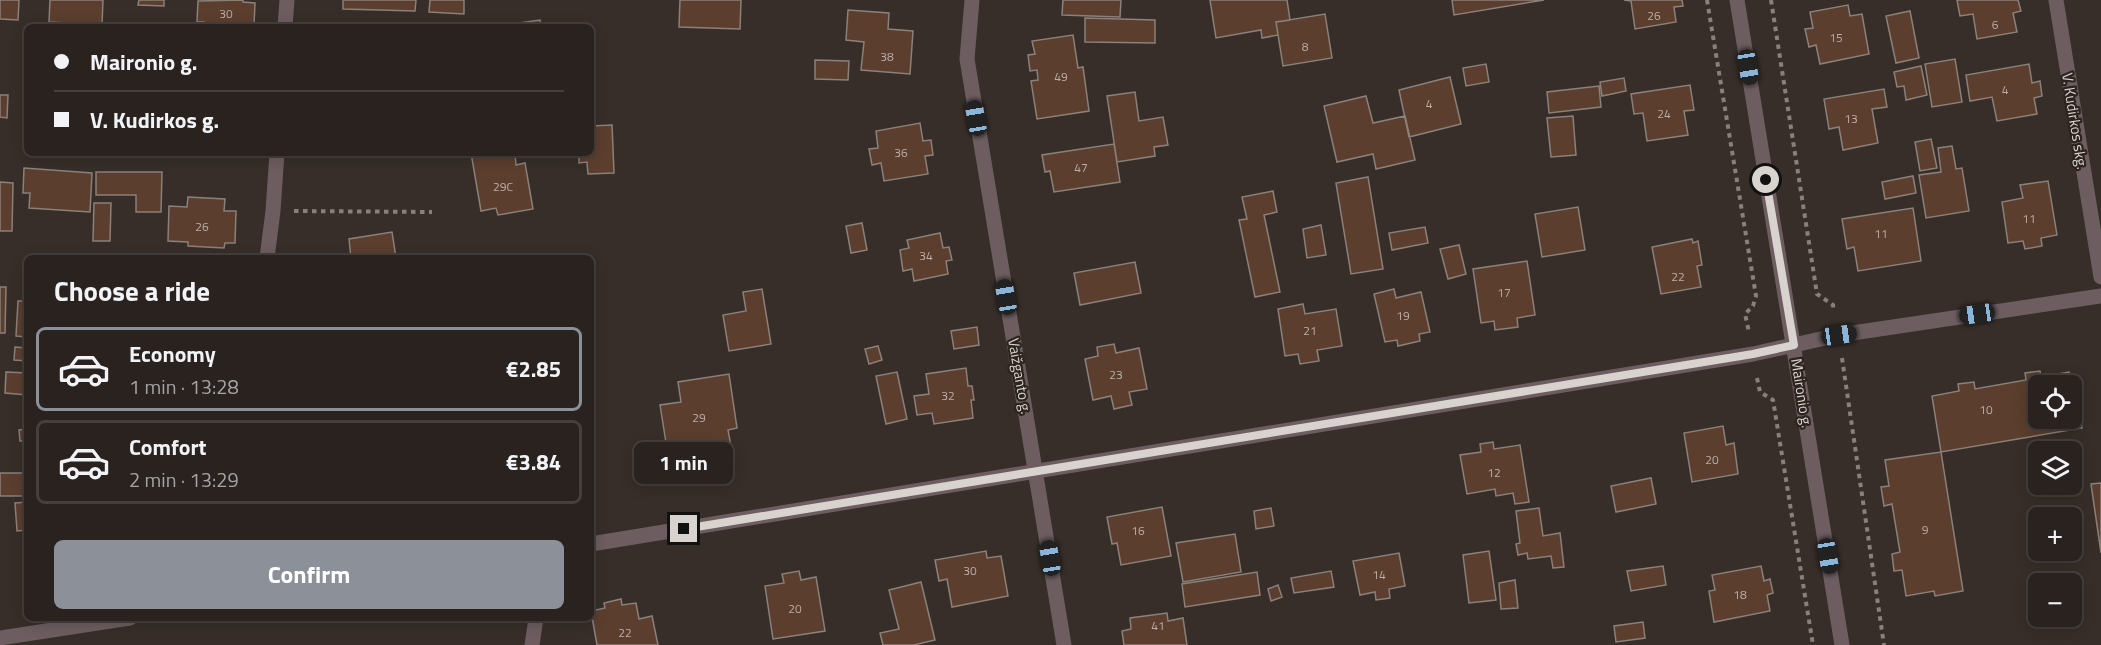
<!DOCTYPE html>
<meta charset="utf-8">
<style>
:root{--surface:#29221f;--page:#312a28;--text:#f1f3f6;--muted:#a5a4a4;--line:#453f3d;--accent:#8c9099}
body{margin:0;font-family:"Titillium Web",sans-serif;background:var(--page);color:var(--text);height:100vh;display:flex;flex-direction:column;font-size:22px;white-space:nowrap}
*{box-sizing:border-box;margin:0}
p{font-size:20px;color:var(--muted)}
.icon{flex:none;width:33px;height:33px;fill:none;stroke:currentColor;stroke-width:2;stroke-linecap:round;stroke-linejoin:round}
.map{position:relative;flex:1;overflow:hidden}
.drawer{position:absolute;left:24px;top:255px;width:570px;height:366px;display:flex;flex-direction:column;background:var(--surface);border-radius:9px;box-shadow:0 3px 15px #0003,0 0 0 2px var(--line)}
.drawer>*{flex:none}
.top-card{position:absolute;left:24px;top:24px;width:570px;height:132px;border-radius:9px;box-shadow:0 3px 15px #0003,0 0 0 2px var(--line);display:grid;align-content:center;height:132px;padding:0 30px;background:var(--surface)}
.buttons{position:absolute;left:2028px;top:375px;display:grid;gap:12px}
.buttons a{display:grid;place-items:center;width:54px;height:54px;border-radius:9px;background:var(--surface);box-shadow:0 3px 15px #0003,0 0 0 2px var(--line);font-size:30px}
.end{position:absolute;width:27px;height:27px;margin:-14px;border:8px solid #d9d3d0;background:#111;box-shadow:0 0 0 3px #111}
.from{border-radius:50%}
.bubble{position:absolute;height:42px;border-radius:9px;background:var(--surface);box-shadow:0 3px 15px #0003,0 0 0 2px var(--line);font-size:20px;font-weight:700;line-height:42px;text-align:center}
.car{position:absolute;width:18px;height:36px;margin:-18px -9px;border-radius:8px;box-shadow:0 0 4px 2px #0007;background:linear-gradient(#222 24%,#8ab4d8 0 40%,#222 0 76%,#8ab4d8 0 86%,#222 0)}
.top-card b{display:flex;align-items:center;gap:21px;height:57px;font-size:22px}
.top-card b+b{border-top:2px solid var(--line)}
.top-card i{width:15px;height:15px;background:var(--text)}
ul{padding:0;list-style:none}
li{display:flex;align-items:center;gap:18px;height:84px;margin:0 12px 9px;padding:0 18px;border:3px solid var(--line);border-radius:9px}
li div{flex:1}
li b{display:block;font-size:22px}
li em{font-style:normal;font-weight:700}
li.active{border-color:var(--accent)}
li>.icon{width:54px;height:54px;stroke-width:1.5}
h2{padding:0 30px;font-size:27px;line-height:72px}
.primary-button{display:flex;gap:12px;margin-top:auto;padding:12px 30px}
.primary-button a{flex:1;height:69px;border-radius:9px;background:var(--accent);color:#fff;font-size:24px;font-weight:700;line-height:69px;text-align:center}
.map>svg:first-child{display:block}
.building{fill:#5b3e2e;stroke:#8b807a;stroke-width:1.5}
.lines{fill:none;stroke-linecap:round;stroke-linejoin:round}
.path{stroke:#87807c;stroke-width:4;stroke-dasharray:4.5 4.5;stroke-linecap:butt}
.minor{stroke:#6d5d61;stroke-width:15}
.tertiary{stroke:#6d5d61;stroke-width:15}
.route{stroke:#d9d3d0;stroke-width:8}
.labels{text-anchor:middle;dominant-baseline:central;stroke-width:4.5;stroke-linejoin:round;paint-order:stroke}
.number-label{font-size:12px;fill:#baaea8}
.street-label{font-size:15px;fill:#d9d3d0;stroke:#2d241f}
</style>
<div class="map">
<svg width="2101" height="645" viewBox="0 0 2101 645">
<rect width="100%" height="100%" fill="#372e29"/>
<path class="building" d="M0,0H19L18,20L0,19Z
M50,0H103L102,25L49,22Z
M139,0H164V6L138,5Z
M243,0V2L255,3L254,25L204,27V22H197L198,1Z
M343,0H416L415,11L343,9Z
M430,0H464V14L429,12Z
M680,0H741L740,29L679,27Z
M1063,0H1121L1120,17L1062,15Z
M1210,0H1287L1290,20L1276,22L1278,35L1262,38L1261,30L1216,38Z
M1452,0H1544L1454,15Z
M1624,0H1682L1683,6L1674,7L1676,22L1635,29L1631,1Z
M1957,0H2018L2021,11L2013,13L2017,32L1977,39L1973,14L1960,16Z
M1848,5L1850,16L1862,14L1869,54L1820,64L1816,45L1809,47L1805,29L1813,28L1810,12Z
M848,10L889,13L888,29L913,31L910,74L861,70L864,42L846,40Z
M1910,11L1919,58L1896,63L1886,16Z
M1325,14L1332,58L1283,66L1276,22Z
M1085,18L1155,20V43L1085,42Z
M540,20L541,27H491Z
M1073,35L1078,68L1083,67L1089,111L1037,119L1031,81L1038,80L1037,70L1030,71L1028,55L1035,54L1032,41Z
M1955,59L1962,102L1932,107L1925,64Z
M815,60L849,61L848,80L815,79Z
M1486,64L1489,82L1466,86L1463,68Z
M2029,64L2032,83L2040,81L2042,96L2034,98L2037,114L1997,121L1992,97L1970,101L1966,75Z
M1921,66L1927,95L1906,100L1904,86L1897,87L1894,72Z
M1450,77L1461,124L1409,137L1399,90Z
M1624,78L1626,91L1602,96L1600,82Z
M1690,85L1694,110L1684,111L1688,135L1647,141L1643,113L1634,114L1631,94Z
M1599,86L1601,107L1549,113L1547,92Z
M1884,89L1887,107L1872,109L1878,143L1843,150L1839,127L1829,129L1824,99Z
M1135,92L1139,121L1163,117L1168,145L1154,147L1155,156L1117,162L1107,96Z
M0,95H8L7,118L0,117Z
M1366,96L1373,123L1405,116L1415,160L1376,169L1373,154L1337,162L1324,106Z
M1573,116L1576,155L1551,157L1547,118Z
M920,123L923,141L931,140L933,155L925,156L928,174L884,181L881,163L872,165L869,149L878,148L876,131Z
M612,125L614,173L588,174L587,162L579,163V153H591V126Z
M1931,139L1937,168L1920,171L1915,142Z
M1114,144L1120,182L1054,192L1050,171L1045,172L1042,155Z
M1952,146L1956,169L1962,168L1969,211L1926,218L1919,175L1941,172L1938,148Z
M471,153H515L516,165L525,163L533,209L498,215L496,208L481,211Z
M24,168L92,173L90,212L29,208L30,193H23Z
M96,172H162L161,212H136V195H96Z
M1913,176L1916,193L1885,199L1882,182Z
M1368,177L1383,269L1351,274L1336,183Z
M2048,181L2057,235L2041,238L2042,246L2025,249L2023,241L2008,243L2002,202L2023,198L2020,185Z
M0,182L13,183L12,231H0Z
M1273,191L1277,212L1264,215L1280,292L1255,297L1239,220L1247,219L1242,197Z
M188,197L225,199L224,211H236L235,243H225L224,248L188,246V242L168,241L169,206L187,207Z
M94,203H111L110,241H93Z
M1578,207L1585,250L1542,257L1535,214Z
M1913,208L1921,261L1858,271L1854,247L1847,249L1842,219Z
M862,223L867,250L851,253L846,226Z
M1321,225L1326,255L1307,258L1303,229Z
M1425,227L1428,243L1392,250L1389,233Z
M392,232L396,258H351L349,239Z
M940,233L943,248L949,247L952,260L946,261L948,274L914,281L912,269L903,271L900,250L909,248L907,240Z
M1692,239L1693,243L1698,241L1702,265L1697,266L1701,287L1661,294L1652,247Z
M1459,245L1466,274L1448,279L1440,249Z
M1527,261L1535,315L1517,318L1518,327L1495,330L1494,321L1481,323L1473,269Z
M1135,262L1141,293L1080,305L1074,273Z
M0,287H6L5,333H0Z
M762,289L771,344L729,351L723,315L746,311L743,292Z
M1394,289L1396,298L1421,292L1430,332L1419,334L1420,341L1398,346L1397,340L1385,342L1374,294Z
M18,301H27V337L16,336Z
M1303,304L1305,314L1336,309L1342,346L1317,350L1319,361L1300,364L1298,354L1285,356L1278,309Z
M977,327L979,345L954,349L951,331Z
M1114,344L1116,353L1139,348L1147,389L1129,392L1132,405L1114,409L1111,396L1093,400L1085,359L1098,356L1097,347Z
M878,346L882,360L869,364L865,349Z
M15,347L27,348V361L14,360Z
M966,368L968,386H972L974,400H971L973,418L934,424L932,413L917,415L914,396L929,394L926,374Z
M2040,371L2041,377L2069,372L2071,386H2038V418H2072V389L2073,400H2077L2082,428L1941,452L1932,396L1959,391L1958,384L1974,382L1975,389L2026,380L2025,373Z
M6,372L27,373V395L5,393Z
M897,372L907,419L886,424L876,376Z
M729,374L737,428L728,430L731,446L690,452V446L667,449L660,405L681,402L678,382Z
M1723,426L1726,445L1734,443L1738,474L1692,482L1684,433Z
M27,429V441H20L19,430Z
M1493,442L1494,449L1520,445L1529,502L1515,504L1513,493L1496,496L1495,489L1467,494L1460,455L1481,452L1480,444Z
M1941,452L1963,591L1935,596L1934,591L1906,596L1902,570L1894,571L1892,554L1900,552L1892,504L1884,506L1881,487L1889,486L1885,460Z
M0,473H27V496H0Z
M1651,478L1656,504L1616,512L1611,486Z
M2101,483V553L2091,484Z
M27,502V530L17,531L15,503Z
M1162,507L1171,556L1121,565L1117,543L1112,544L1107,517Z
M1271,508L1274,526L1256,529L1254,511Z
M1539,508L1543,536L1560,533L1564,567L1553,568L1551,556L1528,559L1527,553L1518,555L1516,544L1520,543L1516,511Z
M1235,534L1241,572L1183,582L1176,543Z
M986,551L987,558L1001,556L1008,596L952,607L947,579L939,581L935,560Z
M1489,551L1496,600L1469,603L1463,555Z
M1399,553L1405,586L1389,589L1390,598L1376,600L1375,592L1360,595L1353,561Z
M1663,566L1666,585L1631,591L1627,571Z
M1761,566L1764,581L1770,579L1773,593L1767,595L1770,611L1714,622L1709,591L1715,590L1712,575Z
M799,571L801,580L816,577L825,631L773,639L765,586L784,583L782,574Z
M1331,571L1334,587L1294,593L1291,578Z
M1257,572L1260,595L1185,607L1182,584Z
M1515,580L1518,608L1501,609L1499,583Z
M921,582L935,640L914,645H883L880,633L899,629L889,590Z
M1278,585L1282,597L1271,601L1268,589Z
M621,599L622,605L636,603L639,619L652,616L658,645H597L591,611L605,608L604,603Z
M1167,613L1168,621L1183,618L1187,645H1124L1122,631L1131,629L1130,618Z
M1643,622L1645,638L1616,642L1614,626Z"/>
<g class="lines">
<path class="path" d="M1707,0L1756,296L1753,306L1745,314L1749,332
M1771,0L1817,294L1833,305L1834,312
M294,211L432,212
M1842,358L1884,645
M1757,378L1760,392L1773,400L1813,645"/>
<path class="minor" d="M972,0L967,59L1064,645
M1737,0L1842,645
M2056,0L2101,277
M285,27L287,0
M267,258L273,211L277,153
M532,645L536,618"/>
<path class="tertiary" d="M591,544L1753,354L1839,335L2101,296
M0,638L130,618"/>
</g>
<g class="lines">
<path class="route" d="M684,529L1753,354L1794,345L1766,180"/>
</g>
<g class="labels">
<g class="number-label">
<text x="226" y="13">30</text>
<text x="1654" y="15">26</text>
<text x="1995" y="24">6</text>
<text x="1836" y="37">15</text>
<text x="1305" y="46">8</text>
<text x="887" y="56">38</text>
<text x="1061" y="76">49</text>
<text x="2005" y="89">4</text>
<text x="1429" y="103">4</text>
<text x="1664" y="113">24</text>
<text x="1851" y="118">13</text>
<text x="901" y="152">36</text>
<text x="1081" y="167">47</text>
<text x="503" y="186">29C</text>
<text x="2029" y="218">11</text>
<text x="202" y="226">26</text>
<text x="1881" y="233">11</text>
<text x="926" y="255">34</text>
<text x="1678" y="276">22</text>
<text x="1504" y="292">17</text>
<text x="1403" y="315">19</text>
<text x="1310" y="330">21</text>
<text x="1116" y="374">23</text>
<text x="948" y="395">32</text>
<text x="1986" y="409">10</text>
<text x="699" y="417">29</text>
<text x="1712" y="459">20</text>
<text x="1494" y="472">12</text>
<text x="1925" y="529">9</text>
<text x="1138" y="530">16</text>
<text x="970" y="570">30</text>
<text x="1379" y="574">14</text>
<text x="1740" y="594">18</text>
<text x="795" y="608">20</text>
<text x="1158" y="625">41</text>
<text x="625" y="632">22</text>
</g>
<g class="street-label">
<text transform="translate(2075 121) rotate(81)">V. Kudirkos skg.</text>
<text transform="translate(1020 376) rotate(80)">Vaižganto g.</text>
<text transform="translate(1802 393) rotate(81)">Maironio g.</text>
</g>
</g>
</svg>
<div class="buttons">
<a><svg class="icon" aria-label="locate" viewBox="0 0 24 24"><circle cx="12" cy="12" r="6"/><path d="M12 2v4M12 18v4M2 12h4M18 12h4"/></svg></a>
<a><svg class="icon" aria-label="layers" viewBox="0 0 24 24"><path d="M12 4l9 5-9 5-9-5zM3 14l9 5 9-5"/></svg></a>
<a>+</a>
<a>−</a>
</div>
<i class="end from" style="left:1766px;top:180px"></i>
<i class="end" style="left:684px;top:529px"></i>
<div class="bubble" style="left:634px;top:442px;width:99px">1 min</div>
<i class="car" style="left:1748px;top:67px;rotate:171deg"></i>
<i class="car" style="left:976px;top:118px;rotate:350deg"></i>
<i class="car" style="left:1006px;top:297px;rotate:350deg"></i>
<i class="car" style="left:1977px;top:314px;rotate:262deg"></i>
<i class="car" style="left:1839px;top:335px;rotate:82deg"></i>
<i class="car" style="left:1828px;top:556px;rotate:171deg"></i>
<i class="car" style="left:1050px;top:558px;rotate:351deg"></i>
<div class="top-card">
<b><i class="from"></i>Maironio g.</b>
<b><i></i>V. Kudirkos g.</b>
</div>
<section class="drawer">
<h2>Choose a ride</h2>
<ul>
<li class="active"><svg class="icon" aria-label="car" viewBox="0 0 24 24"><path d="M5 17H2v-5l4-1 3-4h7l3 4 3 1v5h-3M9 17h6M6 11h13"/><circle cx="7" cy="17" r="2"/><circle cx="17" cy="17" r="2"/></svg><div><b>Economy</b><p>1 min · 13:28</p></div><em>€2.85</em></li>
<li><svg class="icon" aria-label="car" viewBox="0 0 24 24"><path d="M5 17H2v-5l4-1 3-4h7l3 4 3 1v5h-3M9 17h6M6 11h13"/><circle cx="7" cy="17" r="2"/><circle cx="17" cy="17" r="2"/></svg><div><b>Comfort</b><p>2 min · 13:29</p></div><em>€3.84</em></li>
</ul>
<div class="primary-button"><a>Confirm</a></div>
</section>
</div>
